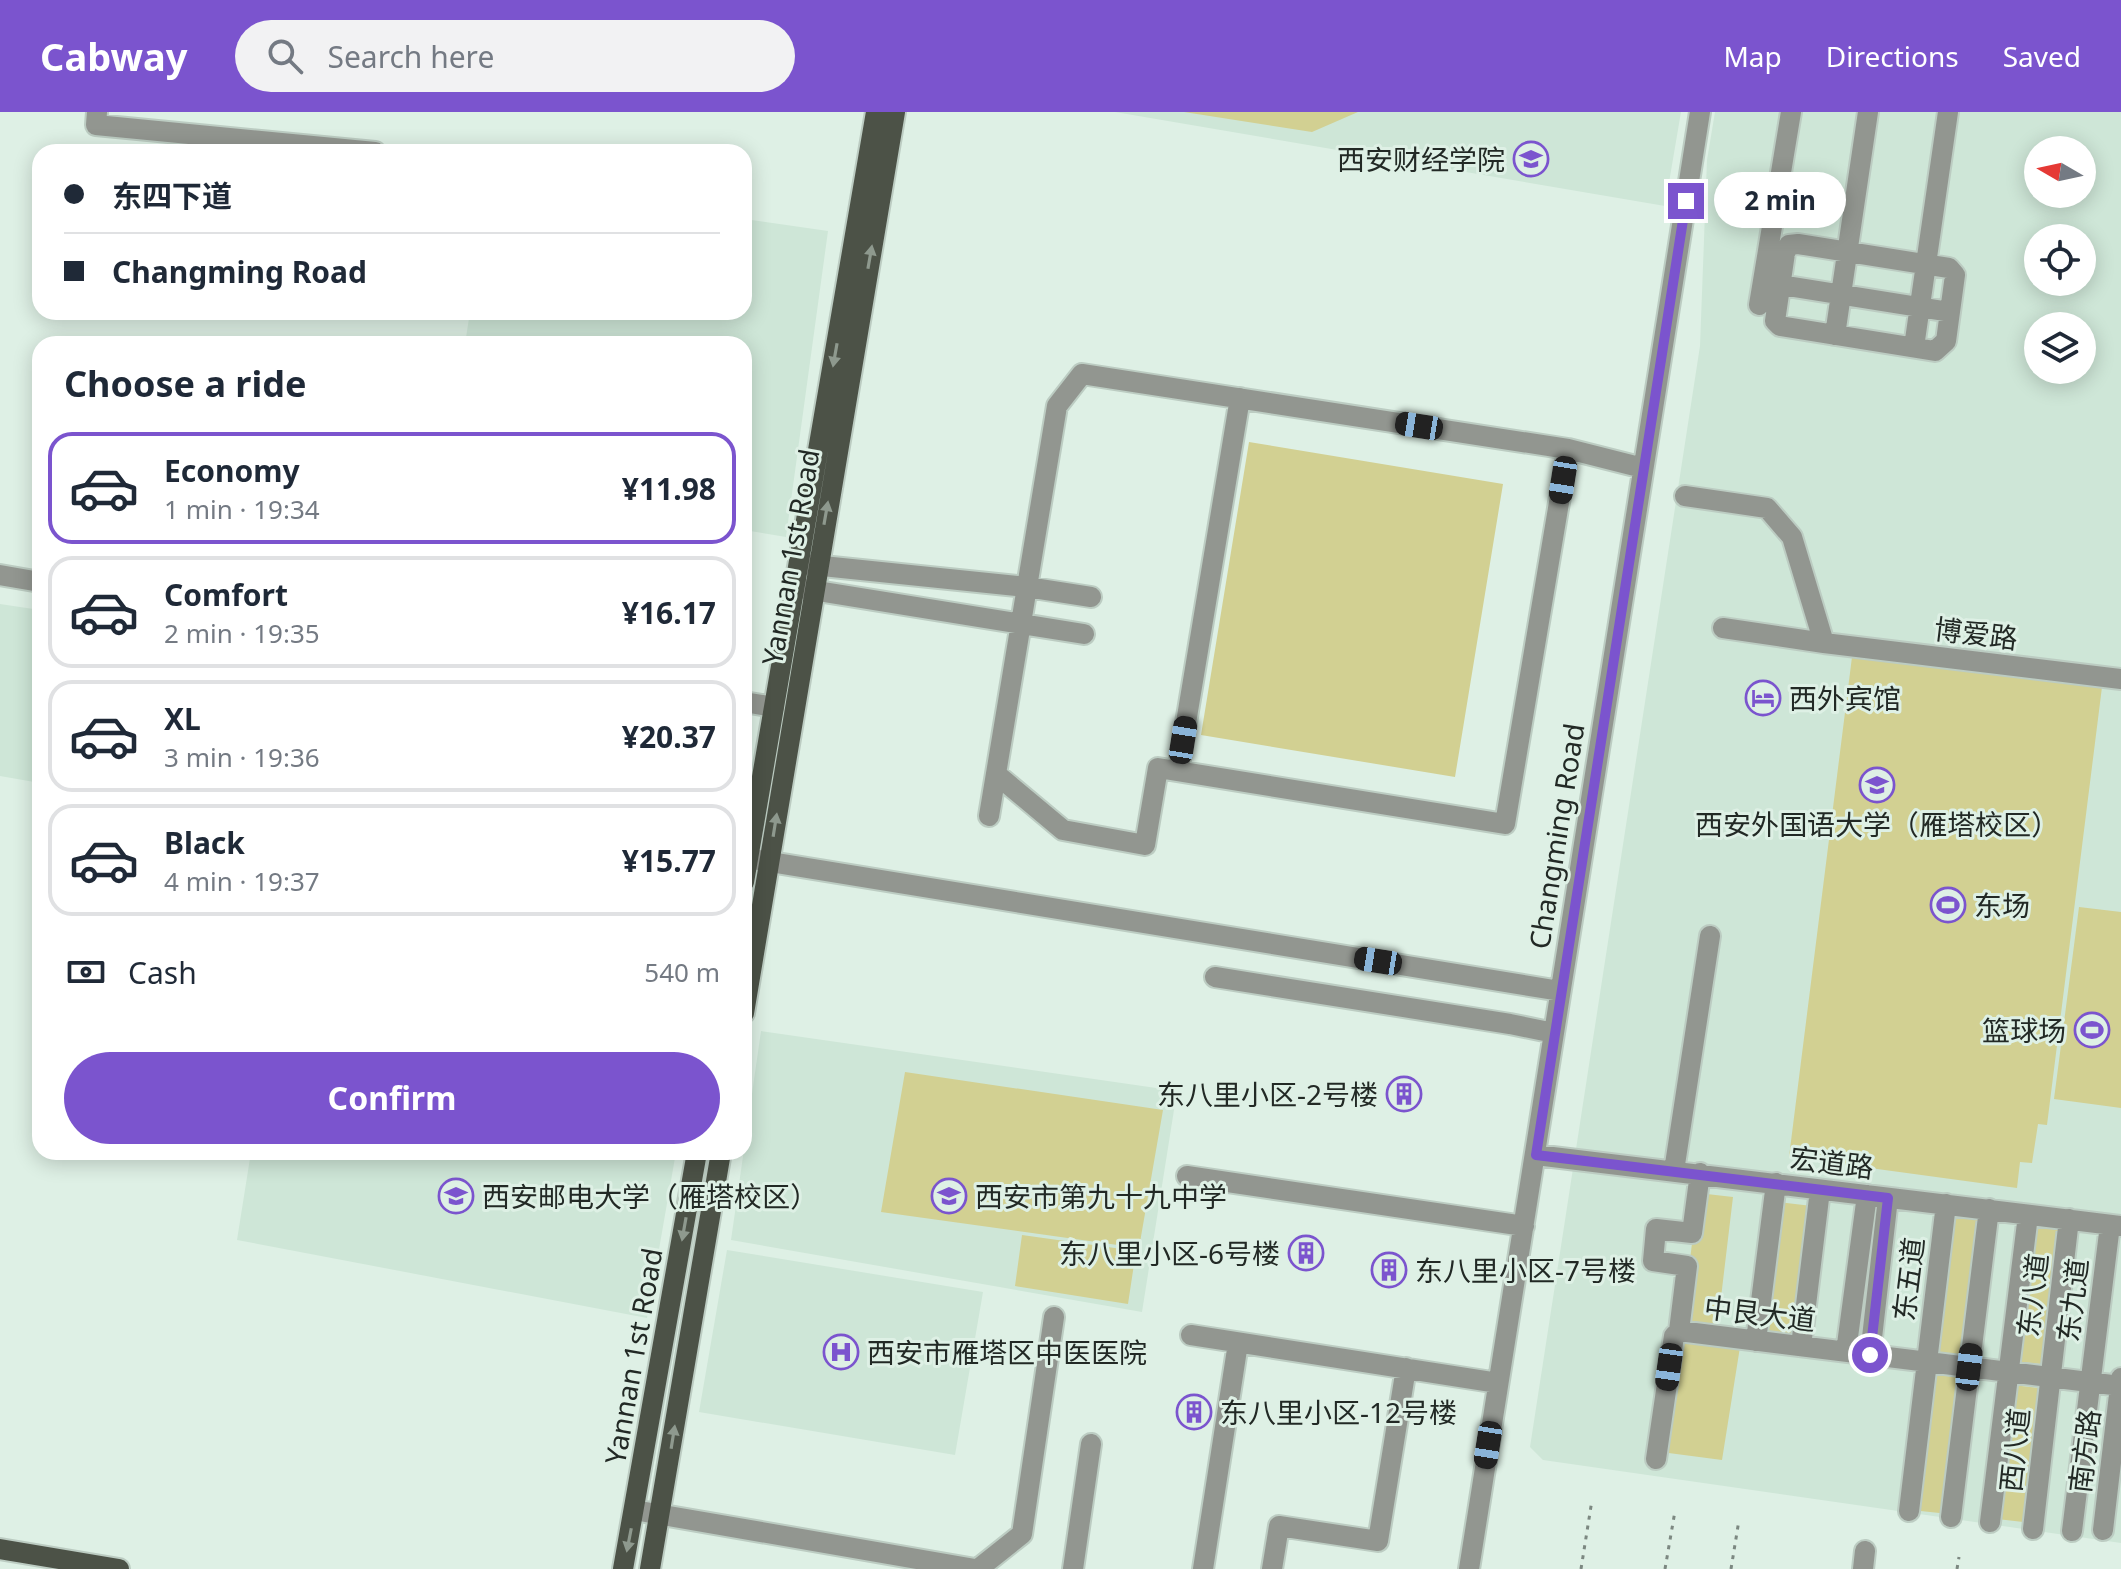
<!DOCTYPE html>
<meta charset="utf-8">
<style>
:root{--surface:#fff;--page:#f2f2f3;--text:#1f2937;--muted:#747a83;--line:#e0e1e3;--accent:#7b54ce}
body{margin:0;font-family:"Noto Sans","Noto Sans SC",sans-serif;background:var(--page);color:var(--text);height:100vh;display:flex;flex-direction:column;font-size:30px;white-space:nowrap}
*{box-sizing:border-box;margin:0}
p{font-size:26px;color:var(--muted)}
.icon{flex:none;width:44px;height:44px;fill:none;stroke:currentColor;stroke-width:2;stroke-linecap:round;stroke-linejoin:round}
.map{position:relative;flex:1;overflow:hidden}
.side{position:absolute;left:32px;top:224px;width:720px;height:824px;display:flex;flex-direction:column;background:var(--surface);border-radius:24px;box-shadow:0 4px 20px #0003}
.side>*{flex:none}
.guide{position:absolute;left:32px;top:32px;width:720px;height:176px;border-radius:24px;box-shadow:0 4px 20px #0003;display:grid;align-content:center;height:176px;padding:0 32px;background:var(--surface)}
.needle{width:52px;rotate:279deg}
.controls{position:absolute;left:2024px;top:24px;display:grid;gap:16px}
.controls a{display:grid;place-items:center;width:72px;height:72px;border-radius:50%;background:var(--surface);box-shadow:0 4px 20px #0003;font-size:40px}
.end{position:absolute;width:36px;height:36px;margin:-18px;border:10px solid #7b54ce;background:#fff;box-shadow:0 0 0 4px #fff}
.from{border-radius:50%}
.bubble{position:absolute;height:56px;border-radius:28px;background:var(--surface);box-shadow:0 4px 20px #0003;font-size:26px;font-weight:700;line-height:56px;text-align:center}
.car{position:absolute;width:24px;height:48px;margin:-24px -12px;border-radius:10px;box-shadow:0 0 6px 2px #0007;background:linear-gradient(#222 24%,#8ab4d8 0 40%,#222 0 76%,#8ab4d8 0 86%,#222 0)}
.guide b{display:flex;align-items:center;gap:28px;height:76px;font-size:30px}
.guide b+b{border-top:2px solid var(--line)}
.guide i{width:20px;height:20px;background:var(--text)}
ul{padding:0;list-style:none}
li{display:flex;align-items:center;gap:24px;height:112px;margin:0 16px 12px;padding:0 16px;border:4px solid var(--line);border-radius:24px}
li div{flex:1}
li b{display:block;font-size:30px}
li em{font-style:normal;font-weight:700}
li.active{border-color:var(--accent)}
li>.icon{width:72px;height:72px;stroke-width:1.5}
h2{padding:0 32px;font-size:36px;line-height:96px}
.pay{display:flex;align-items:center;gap:20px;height:88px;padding:0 32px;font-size:30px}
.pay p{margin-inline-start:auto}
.cta{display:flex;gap:16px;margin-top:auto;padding:16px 32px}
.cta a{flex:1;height:92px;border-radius:48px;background:var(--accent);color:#fff;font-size:32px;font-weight:700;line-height:92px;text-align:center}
header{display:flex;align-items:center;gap:48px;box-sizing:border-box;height:112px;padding:0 40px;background:var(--accent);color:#fff}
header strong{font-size:38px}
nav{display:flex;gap:44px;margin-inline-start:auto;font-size:28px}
.search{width:560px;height:72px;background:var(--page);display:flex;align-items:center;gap:20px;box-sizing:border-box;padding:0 28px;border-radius:44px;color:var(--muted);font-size:30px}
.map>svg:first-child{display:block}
.built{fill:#cee6d7;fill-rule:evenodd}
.green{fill:#d2d092}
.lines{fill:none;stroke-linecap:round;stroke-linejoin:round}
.minor-casing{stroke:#bcccc2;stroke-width:24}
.major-casing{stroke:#bcccc2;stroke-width:24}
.path{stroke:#7c8881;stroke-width:3;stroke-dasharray:4 6;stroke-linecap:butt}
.minor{stroke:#929690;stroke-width:20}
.major{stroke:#4c5247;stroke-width:20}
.oneway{fill:#8e998e}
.route{stroke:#7b54ce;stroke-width:10}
.labels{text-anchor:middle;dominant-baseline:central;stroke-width:6;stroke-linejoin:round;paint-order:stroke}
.poi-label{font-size:28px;fill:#222925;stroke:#def0e5;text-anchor:start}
.street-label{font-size:28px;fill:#222925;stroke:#def0e5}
</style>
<header>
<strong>Cabway</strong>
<div class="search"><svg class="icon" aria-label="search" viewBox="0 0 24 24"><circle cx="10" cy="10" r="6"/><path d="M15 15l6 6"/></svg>Search here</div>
<nav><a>Map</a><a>Directions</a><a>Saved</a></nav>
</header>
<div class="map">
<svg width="2121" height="1457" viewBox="0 0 2121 1457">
<rect width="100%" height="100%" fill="#def0e5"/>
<path class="built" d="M1115,0H1681L1665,94Z
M1715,0H2121V1431L1543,1348L1530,1335L1700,234L1707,48ZM2038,38H2082V82H2038ZM2038,126H2082V170H2038ZM2038,214H2082V258H2038Z
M744,107L828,119L786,425L744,418V232H465L470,200H744Z
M0,492L40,498V671L0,664Z
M761,919L1177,979L1142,1200L731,1128Z
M251,1040H676L647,1206L237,1128Z
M727,1138L983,1180L955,1343L699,1300Z"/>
<path class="green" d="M1184,0H1358L1312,20Z
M1249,330L1503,372L1455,665L1201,623Z
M1852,545L2102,575L2047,1013L2038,1012L2032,1051L2020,1050L2017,1076L1789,1045Z
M2079,795L2121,800V996L2054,987Z
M905,960L1163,998L1139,1136L881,1100Z
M1698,1081L1733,1085L1717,1219L1682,1215Z
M1777,1090L1812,1094L1796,1227L1761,1223Z
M1947,1104L1984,1108L1968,1244L1931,1240Z
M2029,1113L2066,1117L2050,1253L2012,1249Z
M1022,1123L1136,1139L1128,1192L1015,1174Z
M1678,1226L1740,1235L1722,1348L1661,1340Z
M1927,1262L1965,1266L1949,1402L1911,1398Z
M2013,1273L2048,1277L2032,1411L1997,1407Z"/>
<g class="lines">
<g class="minor-casing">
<path id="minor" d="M97,0L96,13L375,40
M1798,132L1949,156L1955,163L1946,229L1935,239L1780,214L1775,209L1785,141L1789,133Z
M1781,173L1950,200
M1759,193L1791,0
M1835,223L1868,0
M1914,235L1948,0
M1685,384L1767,396L1792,425L1824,531
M803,452L1027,475L1091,485
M0,463L40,470
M799,476L1084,522
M1723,516L1824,531L2121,567
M744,590L774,595
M1178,659L1240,286
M996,662L1063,718L1145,733L1158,656L1505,712L1568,337
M989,704L1057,294L1082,262L1568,337L1643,356
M752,747L1560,879
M1215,865L1510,912L1554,921
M1536,1043L2121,1114
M1674,1059L1710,824
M1187,1064L1524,1114
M1679,1219L2121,1274
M1191,1223L1498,1271
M1756,1229L1776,1071
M1801,1234L1820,1078
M1846,1240L1867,1083
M1870,1243L1888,1086
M1656,1347L1674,1224L1679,1219L1687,1154L1653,1149L1656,1117L1692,1121L1700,1061
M634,1398L975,1457
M1909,1399L1946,1092
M1951,1405L1989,1097
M1990,1410L2028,1103
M2033,1417L2069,1107
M2103,1418L2121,1266
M2072,1419L2110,1113
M978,1457L1022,1422L1054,1205
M1073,1457L1091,1332
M1203,1457L1238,1231
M1272,1457L1279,1414L1378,1429L1406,1256
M1469,1457L1700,0
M1863,1457L1865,1439"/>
</g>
<g class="major-casing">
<path id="major" d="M744,770L876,0
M744,901L895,0
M0,1437L119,1457
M623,1457L697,1040
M650,1457L721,1040"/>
</g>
<path class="path" d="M1581,1457L1592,1388
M1665,1457L1675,1399
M1731,1457L1739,1408
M1957,1457L1959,1445"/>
<use href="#minor" class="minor"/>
<use href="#major" class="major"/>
</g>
<defs><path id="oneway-solid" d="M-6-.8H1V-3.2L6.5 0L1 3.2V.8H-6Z" transform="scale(2)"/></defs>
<g class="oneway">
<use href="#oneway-solid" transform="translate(870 145) rotate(-80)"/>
<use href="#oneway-solid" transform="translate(835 243) rotate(100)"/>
<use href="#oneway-solid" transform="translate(826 401) rotate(-80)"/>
<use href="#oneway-solid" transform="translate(775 713) rotate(-81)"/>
<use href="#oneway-solid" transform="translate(684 1117) rotate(100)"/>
<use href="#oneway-solid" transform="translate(673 1325) rotate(-81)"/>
<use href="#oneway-solid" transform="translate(629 1428) rotate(101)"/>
</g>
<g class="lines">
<path class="route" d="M1686,89L1536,1043L1888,1086L1870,1243"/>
</g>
<defs>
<g id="university-ring" transform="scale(1.8)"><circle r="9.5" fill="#def0e5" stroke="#7b54ce" stroke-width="1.5"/><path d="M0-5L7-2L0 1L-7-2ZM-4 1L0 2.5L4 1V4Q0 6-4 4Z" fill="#7b54ce"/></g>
<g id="hotel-ring" transform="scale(1.8)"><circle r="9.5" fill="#def0e5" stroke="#7b54ce" stroke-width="1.5"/><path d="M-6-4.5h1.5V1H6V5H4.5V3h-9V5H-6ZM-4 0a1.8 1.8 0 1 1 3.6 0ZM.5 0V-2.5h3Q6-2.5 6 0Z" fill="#7b54ce"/></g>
<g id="stadium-ring" transform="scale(1.8)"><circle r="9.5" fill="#def0e5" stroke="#7b54ce" stroke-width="1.5"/><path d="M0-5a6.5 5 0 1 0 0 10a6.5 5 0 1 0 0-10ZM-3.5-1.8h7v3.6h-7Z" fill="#7b54ce"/></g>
<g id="building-ring" transform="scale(1.8)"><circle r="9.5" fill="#def0e5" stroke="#7b54ce" stroke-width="1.5"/><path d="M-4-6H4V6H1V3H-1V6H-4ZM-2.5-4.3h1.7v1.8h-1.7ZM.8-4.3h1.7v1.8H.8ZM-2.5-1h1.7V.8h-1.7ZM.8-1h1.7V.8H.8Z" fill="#7b54ce"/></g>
<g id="school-ring" transform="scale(1.8)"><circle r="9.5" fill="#def0e5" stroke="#7b54ce" stroke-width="1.5"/><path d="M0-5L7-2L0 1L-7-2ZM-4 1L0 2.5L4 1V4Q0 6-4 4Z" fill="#7b54ce"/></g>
<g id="hospital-ring" transform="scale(1.8)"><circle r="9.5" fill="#def0e5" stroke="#7b54ce" stroke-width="1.5"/><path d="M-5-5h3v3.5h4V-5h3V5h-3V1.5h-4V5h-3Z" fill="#7b54ce"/></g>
</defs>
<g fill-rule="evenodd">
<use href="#university-ring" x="1531" y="47"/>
<use href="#hotel-ring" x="1763" y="586"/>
<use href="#university-ring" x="1877" y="673"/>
<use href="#stadium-ring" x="1948" y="793"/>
<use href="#stadium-ring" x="2092" y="918"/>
<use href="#building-ring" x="1404" y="982"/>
<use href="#university-ring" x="456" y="1084"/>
<use href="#school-ring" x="949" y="1084"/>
<use href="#building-ring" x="1306" y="1141"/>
<use href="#building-ring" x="1389" y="1158"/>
<use href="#hospital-ring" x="841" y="1240"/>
<use href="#building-ring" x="1194" y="1300"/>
</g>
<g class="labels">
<g class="poi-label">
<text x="1505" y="47" text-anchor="end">西安财经学院</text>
<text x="1789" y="586">西外宾馆</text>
<text x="1877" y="712" text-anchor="middle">西安外国语大学（雁塔校区）</text>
<text x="1974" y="793">东场</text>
<text x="2066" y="918" text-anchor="end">篮球场</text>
<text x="1378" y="982" text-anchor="end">东八里小区-2号楼</text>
<text x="482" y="1084">西安邮电大学（雁塔校区）</text>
<text x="975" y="1084">西安市第九十九中学</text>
<text x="1280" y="1141" text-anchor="end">东八里小区-6号楼</text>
<text x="1415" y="1158">东八里小区-7号楼</text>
<text x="867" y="1240">西安市雁塔区中医医院</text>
<text x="1220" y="1300">东八里小区-12号楼</text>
</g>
<g class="street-label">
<text transform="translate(790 445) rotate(-80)">Yannan 1st Road</text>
<text transform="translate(1976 521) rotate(7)">博爱路</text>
<text transform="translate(1556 724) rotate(-81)">Changming Road</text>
<text transform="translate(1832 1050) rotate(7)">宏道路</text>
<text transform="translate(1908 1167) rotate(-83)">东五道</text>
<text transform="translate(2032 1183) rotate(-83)">东八道</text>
<text transform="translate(2072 1188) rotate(-83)">东九道</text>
<text transform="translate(1760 1201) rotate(7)">中艮大道</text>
<text transform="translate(633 1244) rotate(-80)">Yannan 1st Road</text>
<text transform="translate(2014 1338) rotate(-84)">西八道</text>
<text transform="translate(2084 1339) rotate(-83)">南方路</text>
</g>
</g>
</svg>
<div class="controls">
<a><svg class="needle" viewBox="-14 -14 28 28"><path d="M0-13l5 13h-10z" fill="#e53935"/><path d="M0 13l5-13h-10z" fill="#747a83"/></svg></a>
<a><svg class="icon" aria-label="locate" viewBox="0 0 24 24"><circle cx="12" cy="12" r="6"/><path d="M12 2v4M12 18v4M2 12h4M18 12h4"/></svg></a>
<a><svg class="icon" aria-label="layers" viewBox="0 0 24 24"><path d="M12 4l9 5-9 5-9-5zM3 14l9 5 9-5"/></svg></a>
</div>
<i class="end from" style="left:1870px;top:1243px"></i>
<i class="end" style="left:1686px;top:89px"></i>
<div class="bubble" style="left:1714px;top:60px;width:132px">2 min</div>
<i class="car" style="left:1419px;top:314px;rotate:279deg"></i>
<i class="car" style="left:1563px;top:368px;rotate:189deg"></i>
<i class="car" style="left:1183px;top:628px;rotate:9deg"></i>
<i class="car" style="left:1378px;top:849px;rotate:279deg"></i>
<i class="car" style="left:1669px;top:1255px;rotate:188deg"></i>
<i class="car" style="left:1969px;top:1255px;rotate:7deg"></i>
<i class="car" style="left:1488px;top:1333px;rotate:189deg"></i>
<div class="guide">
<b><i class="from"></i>东四下道</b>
<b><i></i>Changming Road</b>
</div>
<section class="side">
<h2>Choose a ride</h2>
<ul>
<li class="active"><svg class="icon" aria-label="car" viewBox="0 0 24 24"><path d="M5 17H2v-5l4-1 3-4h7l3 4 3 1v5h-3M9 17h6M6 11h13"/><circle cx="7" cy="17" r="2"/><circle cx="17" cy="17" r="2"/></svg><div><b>Economy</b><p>1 min · 19:34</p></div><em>¥11.98</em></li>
<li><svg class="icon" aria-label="car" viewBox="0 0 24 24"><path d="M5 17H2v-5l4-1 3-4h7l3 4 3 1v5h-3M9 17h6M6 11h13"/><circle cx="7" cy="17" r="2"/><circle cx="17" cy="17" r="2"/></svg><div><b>Comfort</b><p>2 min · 19:35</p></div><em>¥16.17</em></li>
<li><svg class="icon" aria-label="car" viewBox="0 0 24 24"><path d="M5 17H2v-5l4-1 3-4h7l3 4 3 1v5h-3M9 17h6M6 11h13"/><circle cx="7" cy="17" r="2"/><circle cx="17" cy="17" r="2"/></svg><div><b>XL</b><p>3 min · 19:36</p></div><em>¥20.37</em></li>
<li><svg class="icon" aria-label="car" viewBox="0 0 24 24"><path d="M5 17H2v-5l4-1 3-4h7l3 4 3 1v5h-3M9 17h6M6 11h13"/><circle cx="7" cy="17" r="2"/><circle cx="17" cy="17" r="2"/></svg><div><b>Black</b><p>4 min · 19:37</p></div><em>¥15.77</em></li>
</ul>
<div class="pay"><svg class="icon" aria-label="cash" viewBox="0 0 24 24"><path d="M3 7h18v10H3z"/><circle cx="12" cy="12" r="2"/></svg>Cash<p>540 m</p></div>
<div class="cta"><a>Confirm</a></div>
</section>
</div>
